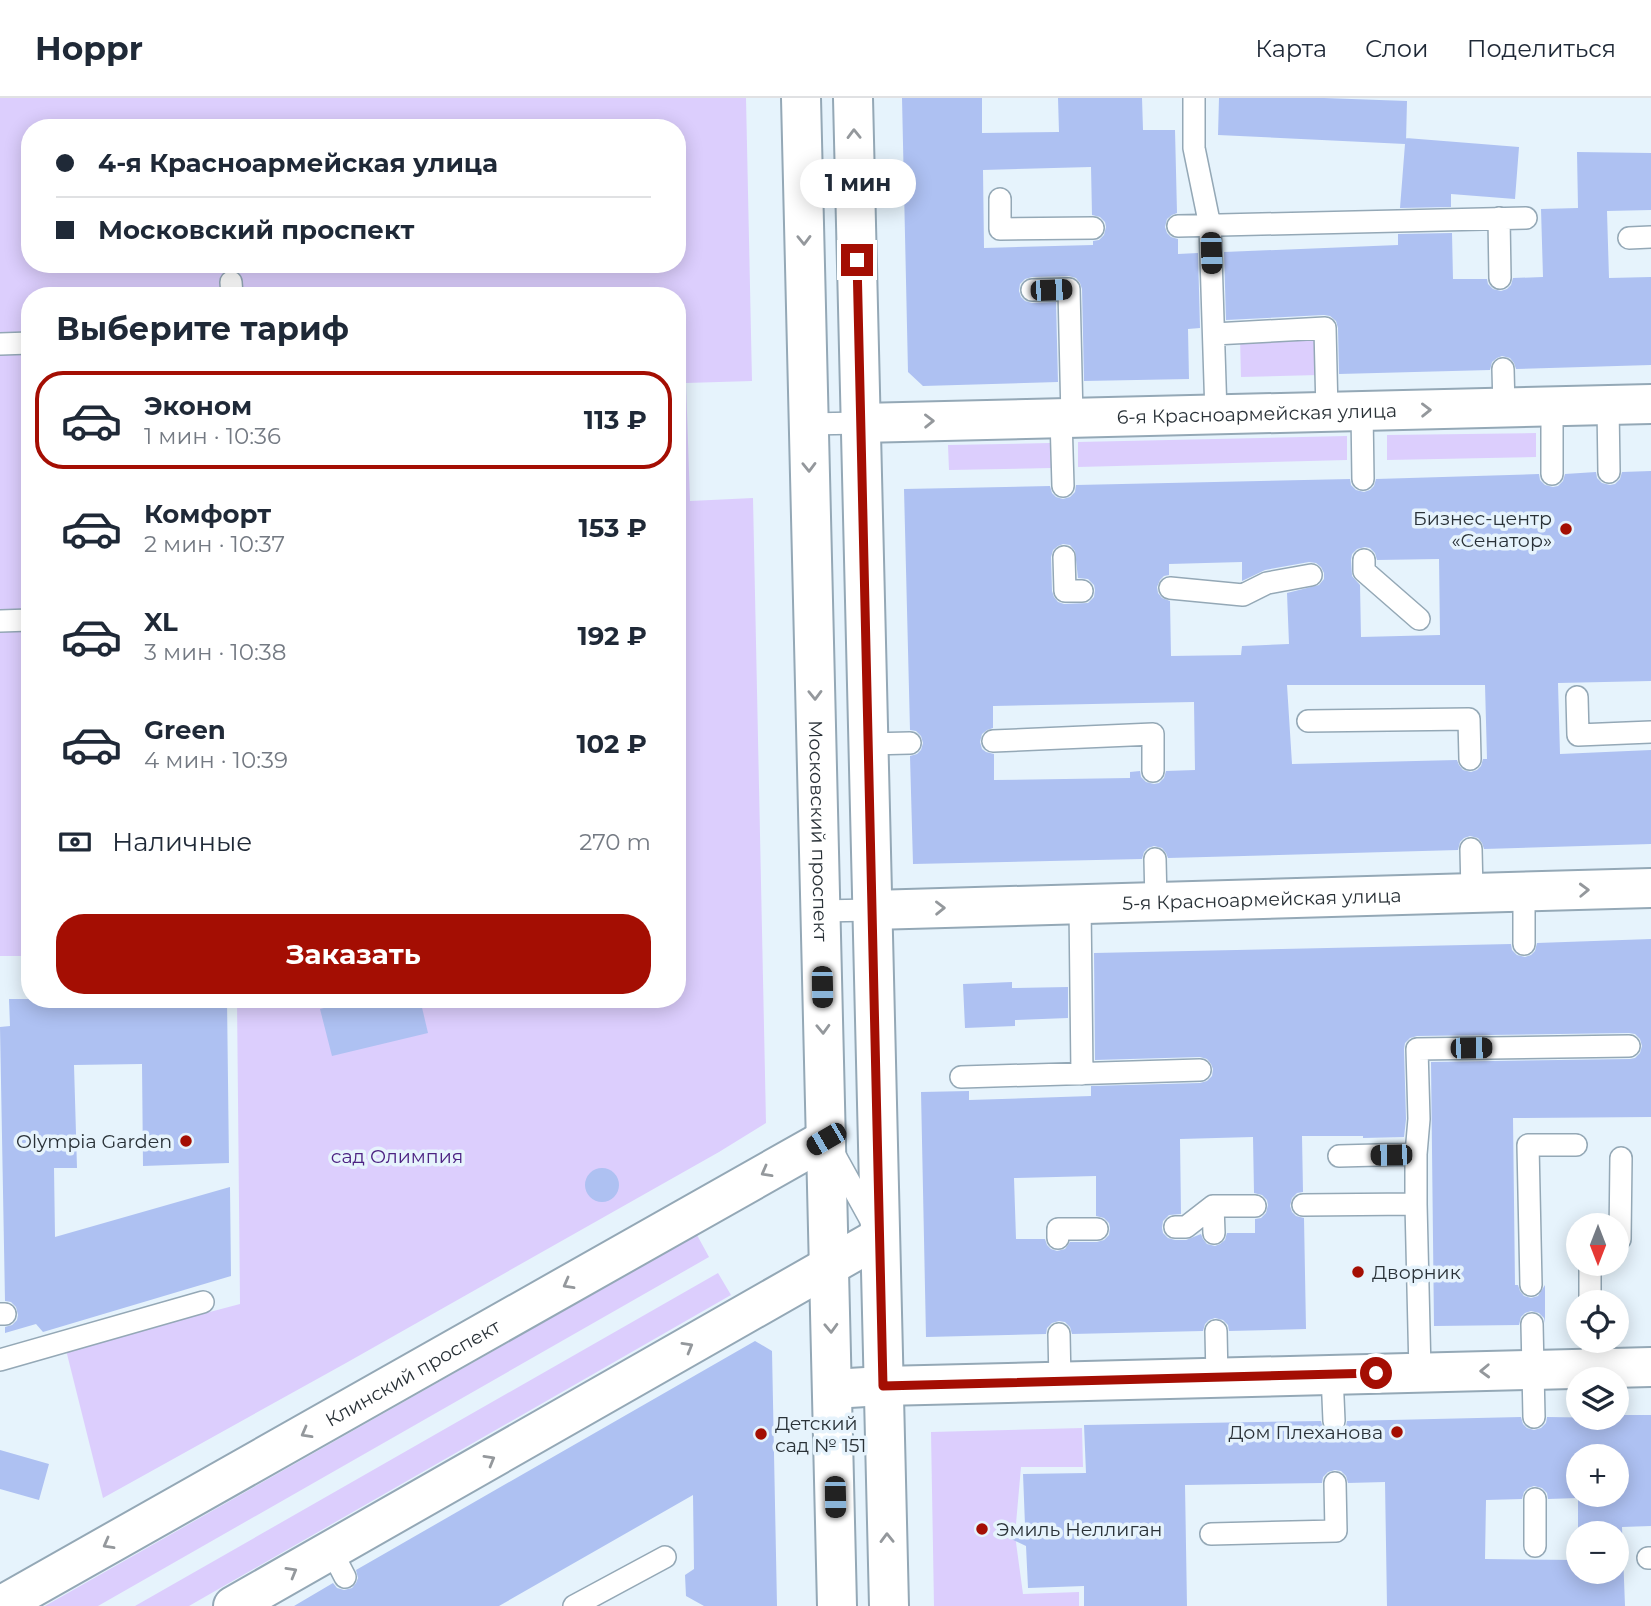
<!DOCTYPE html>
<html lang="ru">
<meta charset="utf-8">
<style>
:root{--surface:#fff;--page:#f6f6f7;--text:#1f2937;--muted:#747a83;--line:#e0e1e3;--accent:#a40e03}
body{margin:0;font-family:Montserrat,sans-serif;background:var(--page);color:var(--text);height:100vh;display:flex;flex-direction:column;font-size:26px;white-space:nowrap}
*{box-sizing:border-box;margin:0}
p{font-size:23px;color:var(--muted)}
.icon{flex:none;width:38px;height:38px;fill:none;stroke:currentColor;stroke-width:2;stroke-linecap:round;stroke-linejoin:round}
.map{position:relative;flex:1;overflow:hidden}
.sheet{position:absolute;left:21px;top:189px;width:665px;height:721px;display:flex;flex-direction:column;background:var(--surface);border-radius:28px;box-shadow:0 4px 18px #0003}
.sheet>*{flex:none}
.banner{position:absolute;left:21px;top:21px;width:665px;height:154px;border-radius:28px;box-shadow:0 4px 18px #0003;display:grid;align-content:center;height:154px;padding:0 35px;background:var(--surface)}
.needle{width:46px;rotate:180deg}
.tools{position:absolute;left:1566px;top:1115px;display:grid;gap:14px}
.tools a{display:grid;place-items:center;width:63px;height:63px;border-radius:50%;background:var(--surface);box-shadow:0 4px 18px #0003;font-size:35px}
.end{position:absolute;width:32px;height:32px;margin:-16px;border:9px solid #a40e03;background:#fff;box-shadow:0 0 0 4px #fff}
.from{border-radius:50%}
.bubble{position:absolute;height:49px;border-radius:24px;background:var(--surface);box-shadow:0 4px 18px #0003;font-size:23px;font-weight:700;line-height:49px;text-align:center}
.car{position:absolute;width:21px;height:42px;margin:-21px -10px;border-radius:9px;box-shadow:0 0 5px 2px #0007;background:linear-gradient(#222 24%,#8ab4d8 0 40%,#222 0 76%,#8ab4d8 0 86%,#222 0)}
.banner b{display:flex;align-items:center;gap:24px;height:66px;font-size:26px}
.banner b+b{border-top:2px solid var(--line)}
.banner i{width:18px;height:18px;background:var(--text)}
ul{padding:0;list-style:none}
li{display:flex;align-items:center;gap:21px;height:98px;margin:0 14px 10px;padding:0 21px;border:4px solid transparent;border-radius:28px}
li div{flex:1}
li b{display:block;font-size:26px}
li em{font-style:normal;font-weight:700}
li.on{border-color:var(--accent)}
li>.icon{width:63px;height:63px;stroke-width:1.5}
h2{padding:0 35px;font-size:32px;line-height:84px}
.pay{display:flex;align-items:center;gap:18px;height:77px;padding:0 35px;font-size:26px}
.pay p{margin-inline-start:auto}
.action{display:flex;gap:14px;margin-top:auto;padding:14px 35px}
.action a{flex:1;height:80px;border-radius:28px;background:var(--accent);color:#fff;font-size:28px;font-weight:700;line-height:80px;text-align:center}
header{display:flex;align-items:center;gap:42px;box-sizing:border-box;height:98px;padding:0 35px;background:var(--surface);border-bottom:2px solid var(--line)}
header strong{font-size:33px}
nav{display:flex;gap:38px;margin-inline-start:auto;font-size:24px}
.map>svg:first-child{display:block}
.green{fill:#dccefd;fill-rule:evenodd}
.building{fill:#aec1f2;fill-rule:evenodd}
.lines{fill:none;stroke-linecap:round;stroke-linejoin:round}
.service-casing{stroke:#94a8b6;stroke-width:24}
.minor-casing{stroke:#94a8b6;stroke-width:42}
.tertiary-casing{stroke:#94a8b6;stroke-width:42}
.primary-casing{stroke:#94a8b6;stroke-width:42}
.service{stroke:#fff;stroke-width:21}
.minor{stroke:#fff;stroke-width:38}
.tertiary{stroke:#fff;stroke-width:38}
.primary{stroke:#fff;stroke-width:38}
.oneway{stroke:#94989c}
.route{stroke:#a40e03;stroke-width:9}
.poi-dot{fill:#a40e03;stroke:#e6f3fc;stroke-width:2.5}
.labels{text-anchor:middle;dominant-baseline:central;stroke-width:7;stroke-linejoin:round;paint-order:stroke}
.street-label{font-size:19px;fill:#2a3238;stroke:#e6f3fc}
.poi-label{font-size:19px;fill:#2a3238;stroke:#e6f3fc;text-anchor:end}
.park-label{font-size:19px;fill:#4c2282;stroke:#e6f3fc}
</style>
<header>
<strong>Hoppr</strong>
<nav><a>Карта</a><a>Слои</a><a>Поделиться</a></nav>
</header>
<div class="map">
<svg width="1651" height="1508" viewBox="0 0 1651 1508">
<rect width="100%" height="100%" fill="#e6f3fc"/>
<path class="green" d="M0,0H746L752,283L686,285L690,403L753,400L766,1025L719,1054L346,1265L103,1400L66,1252L240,1206L237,901H677V198H30V858H0ZM30,30H677V166H30Z
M1318,237L1319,277L1241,279L1240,239Z
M1536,335V359L1387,362V337Z
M1347,338V362L1078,369V344Z
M1050,345L1051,370L949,372L948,347Z
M697,1137L709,1159L98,1508H45Z
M718,1175L731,1197L189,1508H135Z
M1082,1330L1083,1369H1021L1015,1437L1023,1496L1079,1494V1508H934L931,1334Z"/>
<path class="building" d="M902,0H982V35L1059,34L1058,0H1142L1143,32H1175L1177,115L1172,117L1167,121L1165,129L1167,135L1171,139L1178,141V156L1198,155L1200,230L1188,231L1189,281L1084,283L1082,191L1080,185L1076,180L1069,178L1032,179L1025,181L1020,186L1019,193L1021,199L1025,203L1032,205L1056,204L1058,284L923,288L908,274ZM1091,69L1092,117L1100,119L1105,124L1106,129L1104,137L1099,142L1093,143V147L984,150L983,72Z
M1219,0H1324L1407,3L1406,44V40L1519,49L1515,101L1451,96V109L1400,110L1405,46L1218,37Z
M1577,54L1651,55V112L1607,113L1609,180L1651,179V267L1516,271L1514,265L1510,260L1502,258L1497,260L1492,264L1490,272L1339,276L1338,230L1336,223L1330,218L1324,217L1226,222L1224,154L1398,147V136L1452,135L1453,181H1487L1488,186L1493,191L1501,193L1507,191L1511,187L1513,180L1543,179L1541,111L1578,110Z
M1651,373V583L1558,585L1560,656L1651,652V746L1484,751L1482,745L1478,740L1470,738L1464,740L1460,744L1458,752L1168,760L1166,755L1162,750L1154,748L1148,750L1144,754L1142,761L913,766L910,658L917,656L921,652L923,645L921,638L916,633L910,632L904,391L1050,388L1052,395L1056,399L1063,401L1070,399L1075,394L1076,387L1350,381L1351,387L1356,392L1364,394L1370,392L1374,388L1376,381L1539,376L1540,382L1545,387L1553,389L1558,388L1563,383L1565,376L1596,374L1597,380L1602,385L1610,387L1615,386L1620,381L1622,374ZM1063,446L1070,447L1075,453L1078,480L1088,481L1094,487L1095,492L1094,499L1088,505L1064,506L1058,504L1054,499L1052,493L1051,459L1053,452L1058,448ZM1365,449L1370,450L1375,455L1377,462L1439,461L1440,537L1361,539L1360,487L1352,478L1351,462L1352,456L1357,451ZM1242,464V483L1265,472L1309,464L1316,465L1321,469L1324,475V481L1319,487L1287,495L1289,546L1242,548L1241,557L1171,558L1170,503L1162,500L1158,495L1157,489L1160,482L1164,478L1169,477V466ZM1287,587H1485L1487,661H1483L1481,668L1477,672L1471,674L1463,672L1459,667L1457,662L1292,666ZM1194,604L1195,672L1166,673L1164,680L1159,685L1154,686L1146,684L1141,679L1140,673L1130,674V680L994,682V656L986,654L982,651L980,644L982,636L987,632L993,630V608Z
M1651,841V1019L1513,1020L1515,1187H1518L1520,1193L1524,1198L1531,1200L1538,1198L1545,1187V1225L1544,1220L1539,1215L1531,1213L1525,1215L1521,1219L1519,1227L1434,1228L1431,964L1630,961L1635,960L1640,955L1642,948L1640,941L1635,936L1629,935L1417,938L1410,940L1405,945L1404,951L1406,1021L1404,1039L1363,1040V1038H1302L1303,1094L1297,1095L1292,1100L1290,1108L1292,1114L1296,1118L1304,1120L1306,1231L1229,1233L1228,1227L1223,1222L1215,1220L1209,1222L1205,1226L1203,1233L1072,1236L1070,1229L1065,1224L1059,1223L1052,1225L1047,1230L1046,1236L926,1239L921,994L969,993V1002L1091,998V988L1200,985L1207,983L1212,978L1213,971L1211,966L1207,961L1200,959L1095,962L1094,855L1511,846L1512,852L1517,857L1525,859L1531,857L1535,853L1537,845ZM1253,1039L1254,1095L1262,1097L1267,1102L1268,1107L1266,1115L1261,1120L1255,1121V1135H1227L1225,1142L1220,1146L1215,1148L1207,1146L1203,1141L1201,1136L1186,1142H1175L1168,1140L1163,1135L1162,1130L1163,1123L1169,1117L1181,1116L1180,1041ZM1096,1078V1118L1104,1120L1109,1125L1110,1130L1109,1137L1104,1142L1097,1144H1070L1065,1151L1057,1153L1051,1151L1047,1147L1045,1141H1016L1014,1080Z
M1012,884V890L1068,889V920L1015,922V928L965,930L963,886Z
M9,901H227L229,1065L143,1068L142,966L74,967L77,1070H54L55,1139L230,1089L231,1178L43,1234L36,1226L5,1235V1229L12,1227L17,1222L18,1217L16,1209L11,1204L5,1203L0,929L10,928Z
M360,901H420L428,935L332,958L320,911Z
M585 1087a17 17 0 1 1 34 0a17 17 0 1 1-34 0Z
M755,1243L772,1253L777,1508H704L686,1498L685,1477L694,1471L693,1397L499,1508H294L333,1485L337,1490L344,1492L352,1490L356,1485L358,1480L356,1472Z
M1617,1317H1651V1428L1622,1429L1625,1508H1387L1385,1384L1348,1385L1346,1378L1341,1373L1335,1372L1328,1374L1323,1379L1322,1385L1185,1387L1187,1508H1084V1488L1028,1490L1026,1448L1009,1440L1025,1427L1023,1376L1086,1375L1084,1327L1321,1323L1323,1331L1327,1334L1334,1336L1342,1334L1346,1328L1347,1323L1521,1319L1523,1326L1527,1330L1534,1332L1541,1330L1546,1325L1547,1319L1617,1320ZM1578,1358H1617V1396H1578ZM1534,1388L1542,1390L1547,1395L1548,1401L1578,1400V1462L1485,1461L1486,1402L1522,1401L1524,1394L1528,1390ZM1578,1435H1617V1474H1578Z
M0,1352L49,1366L39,1402L0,1391Z"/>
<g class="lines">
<g class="service-casing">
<path id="service" d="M1194,0V50L1210,128L1216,316
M1000,101V131L1093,130
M1499,120L1500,180
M1178,128L1526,120
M1629,140L1651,139
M231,184L232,198
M1032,192L1069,191L1072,320
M1214,236L1325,230L1327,314
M0,246L30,245
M1503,271L1504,310
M1608,308L1609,374
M1552,309V376
M1362,313L1363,381
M1061,320L1063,388
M808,326L861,325
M1064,459L1065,493H1082
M1364,462V473L1419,521
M1170,490L1243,497L1267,485L1311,477
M0,523L30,522
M1577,599L1578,637L1651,634
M1308,623L1469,621L1470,661
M993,643L1153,636V673
M868,646L910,645
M1471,751L1472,795
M1155,761L1156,805
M1524,794V846
M1080,807L1082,976
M820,813L872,812
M961,979L1200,972
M832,1052L874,1128
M1416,1056L1419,1021L1417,951L1629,948
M1339,1058L1416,1056V1106L1420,1274
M1303,1107L1416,1106
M1213,1108L1214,1135
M1175,1129H1186L1213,1108H1255
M1058,1140V1131H1097
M1617,1144L1620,1141L1621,1060
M1590,1166V1204
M1531,1187L1528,1047H1576
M0,1216H5
M1532,1226L1534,1319
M1216,1233L1217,1280
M1059,1236L1060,1284
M1592,1242L1593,1270
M0,1262L203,1204
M1332,1276L1334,1323
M1535,1401V1448
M1211,1436L1336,1433L1335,1385
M331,1452L345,1479
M1648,1460H1651
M574,1508L665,1459"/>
</g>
<g class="minor-casing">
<g id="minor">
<path id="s1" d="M861,325L1651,306"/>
<path d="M832,1291L883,1288L1651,1269"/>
<path id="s2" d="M0,1508L826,1041"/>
<path d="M233,1508L880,1139"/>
</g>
</g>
<g class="tertiary-casing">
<g id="tertiary">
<path id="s3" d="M872,812L1651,790"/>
</g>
</g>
<g class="primary-casing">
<g id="primary">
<path id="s4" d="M801,0L837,1508"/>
<path d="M853,0L889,1508"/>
</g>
</g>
<use href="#service" class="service"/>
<use href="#minor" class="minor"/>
<use href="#tertiary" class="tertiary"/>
<use href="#primary" class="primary"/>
</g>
<defs><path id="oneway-chevron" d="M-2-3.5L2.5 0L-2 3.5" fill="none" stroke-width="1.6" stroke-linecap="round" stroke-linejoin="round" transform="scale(1.75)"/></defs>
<g class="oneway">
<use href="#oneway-chevron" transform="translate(854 36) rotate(-91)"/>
<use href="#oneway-chevron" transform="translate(804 142) rotate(89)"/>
<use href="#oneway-chevron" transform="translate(1426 312) rotate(-1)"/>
<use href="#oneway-chevron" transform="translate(929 323) rotate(-1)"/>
<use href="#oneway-chevron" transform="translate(809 369) rotate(89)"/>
<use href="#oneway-chevron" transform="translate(815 597) rotate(89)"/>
<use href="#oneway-chevron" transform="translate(1584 792) rotate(-2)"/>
<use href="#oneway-chevron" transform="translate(940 810) rotate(-1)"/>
<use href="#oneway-chevron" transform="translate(823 931) rotate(88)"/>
<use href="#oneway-chevron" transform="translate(766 1074) rotate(151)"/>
<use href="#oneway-chevron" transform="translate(568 1186) rotate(151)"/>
<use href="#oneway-chevron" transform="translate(831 1230) rotate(88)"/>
<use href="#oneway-chevron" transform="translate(688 1249) rotate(-30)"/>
<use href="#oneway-chevron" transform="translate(1485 1273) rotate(178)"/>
<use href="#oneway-chevron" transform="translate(306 1335) rotate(151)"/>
<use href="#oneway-chevron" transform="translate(490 1362) rotate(-30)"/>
<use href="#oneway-chevron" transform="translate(887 1440) rotate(-91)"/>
<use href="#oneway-chevron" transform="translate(108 1446) rotate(151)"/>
<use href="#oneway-chevron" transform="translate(292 1474) rotate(-30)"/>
</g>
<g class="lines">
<path class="route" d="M857,162L883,1288L1376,1275"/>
</g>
<g class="poi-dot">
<circle cx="1566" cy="431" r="7"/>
<circle cx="186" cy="1043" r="7"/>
<circle cx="1358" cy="1174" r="7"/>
<circle cx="1397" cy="1334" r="7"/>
<circle cx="761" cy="1336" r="7"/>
<circle cx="982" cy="1431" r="7"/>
</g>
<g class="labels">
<g class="street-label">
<text stroke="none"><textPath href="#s1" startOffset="396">6-я Красноармейская улица</textPath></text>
<text stroke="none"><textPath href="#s4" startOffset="733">Московский проспект</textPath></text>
<text stroke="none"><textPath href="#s3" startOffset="390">5-я Красноармейская улица</textPath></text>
<text stroke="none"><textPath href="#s2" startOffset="474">Клинский проспект</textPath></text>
</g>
<g class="poi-label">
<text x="1552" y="420">Бизнес-центр<tspan x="1552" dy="22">«Сенатор»</tspan></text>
<text x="172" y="1043">Olympiа Garden</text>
<text x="1372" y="1174" text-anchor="start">Дворник</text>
<text x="775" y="1325" text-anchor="start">Детский<tspan x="775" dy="22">сад № 151</tspan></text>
<text x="1383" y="1334">Дом Плеханова</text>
<text x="996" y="1431" text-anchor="start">Эмиль Неллиган</text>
</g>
<g class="park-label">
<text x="397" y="1058">сад Олимпия</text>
</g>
</g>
</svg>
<div class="tools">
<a><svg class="needle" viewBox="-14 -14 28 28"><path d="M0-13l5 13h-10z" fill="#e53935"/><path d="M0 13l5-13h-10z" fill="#747a83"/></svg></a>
<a><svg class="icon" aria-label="locate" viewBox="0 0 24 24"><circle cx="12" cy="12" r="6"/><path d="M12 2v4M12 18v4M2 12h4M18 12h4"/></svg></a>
<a><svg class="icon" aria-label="layers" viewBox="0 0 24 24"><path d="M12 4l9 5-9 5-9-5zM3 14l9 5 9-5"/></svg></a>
<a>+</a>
<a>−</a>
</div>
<i class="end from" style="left:1376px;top:1275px"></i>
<i class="end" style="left:857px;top:162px"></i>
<div class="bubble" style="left:800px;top:61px;width:116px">1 мин</div>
<i class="car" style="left:1211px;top:155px;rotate:178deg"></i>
<i class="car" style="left:1051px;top:192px;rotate:88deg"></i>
<i class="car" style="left:822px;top:889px;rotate:179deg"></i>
<i class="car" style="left:1471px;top:950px;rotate:89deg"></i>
<i class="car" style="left:826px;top:1041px;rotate:240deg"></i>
<i class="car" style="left:1391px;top:1057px;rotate:269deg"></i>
<i class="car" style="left:835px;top:1399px;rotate:179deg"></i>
<div class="banner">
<b><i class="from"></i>4-я Красноармейская улица</b>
<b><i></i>Московский проспект</b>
</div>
<section class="sheet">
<h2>Выберите тариф</h2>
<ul>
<li class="on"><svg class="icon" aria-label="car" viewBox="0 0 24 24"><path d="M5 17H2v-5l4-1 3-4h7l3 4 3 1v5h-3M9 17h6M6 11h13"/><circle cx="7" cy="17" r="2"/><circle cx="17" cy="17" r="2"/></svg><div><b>Эконом</b><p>1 мин · 10:36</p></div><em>113 ₽</em></li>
<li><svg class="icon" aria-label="car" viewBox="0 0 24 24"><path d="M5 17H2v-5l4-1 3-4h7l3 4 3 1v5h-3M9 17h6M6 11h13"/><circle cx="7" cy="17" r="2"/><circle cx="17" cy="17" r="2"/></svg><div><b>Комфорт</b><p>2 мин · 10:37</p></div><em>153 ₽</em></li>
<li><svg class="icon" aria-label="car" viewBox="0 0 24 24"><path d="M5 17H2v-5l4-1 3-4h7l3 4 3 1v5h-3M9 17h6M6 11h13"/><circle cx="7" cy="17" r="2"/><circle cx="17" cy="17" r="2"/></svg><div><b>XL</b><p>3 мин · 10:38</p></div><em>192 ₽</em></li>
<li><svg class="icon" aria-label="car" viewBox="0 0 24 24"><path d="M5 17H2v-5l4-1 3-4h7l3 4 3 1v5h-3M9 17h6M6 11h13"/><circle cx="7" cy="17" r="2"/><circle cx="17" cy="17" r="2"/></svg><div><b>Green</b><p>4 мин · 10:39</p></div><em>102 ₽</em></li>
</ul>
<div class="pay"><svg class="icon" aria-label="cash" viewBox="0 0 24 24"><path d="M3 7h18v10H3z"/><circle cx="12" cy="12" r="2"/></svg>Наличные<p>270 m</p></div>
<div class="action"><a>Заказать</a></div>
</section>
</div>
